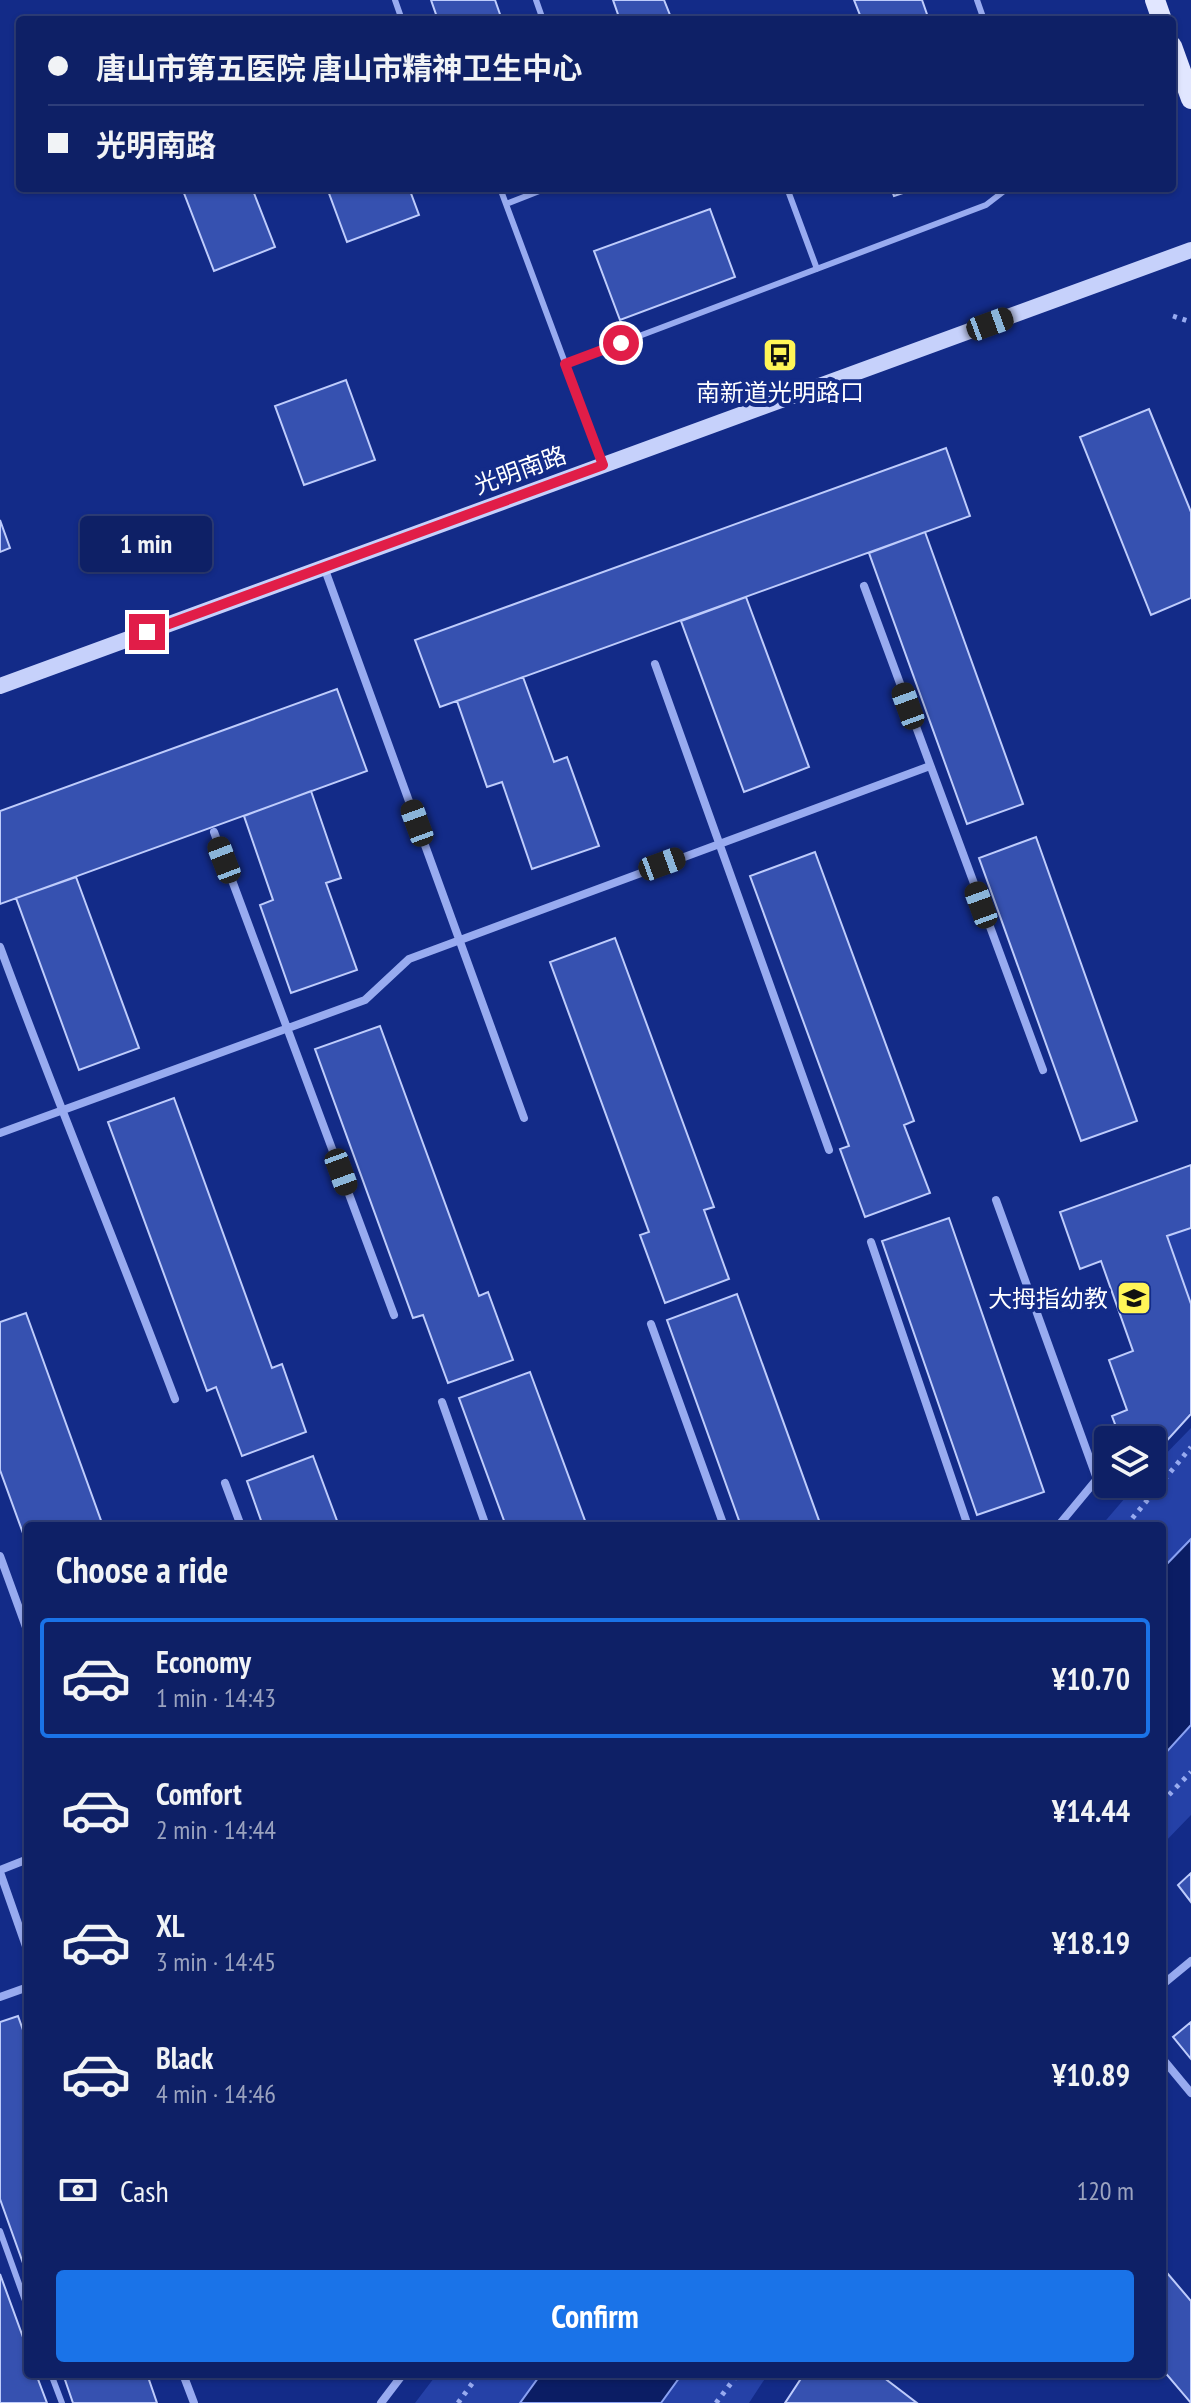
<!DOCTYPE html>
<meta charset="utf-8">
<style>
:root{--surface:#0e2066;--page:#17286c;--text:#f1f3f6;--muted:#9ba3bf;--line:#2e3e7a;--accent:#1a73e8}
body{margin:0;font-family:"PT Sans Narrow","Noto Sans SC",sans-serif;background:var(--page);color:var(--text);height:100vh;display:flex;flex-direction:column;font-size:30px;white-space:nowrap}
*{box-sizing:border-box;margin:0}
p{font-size:26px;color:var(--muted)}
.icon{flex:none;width:44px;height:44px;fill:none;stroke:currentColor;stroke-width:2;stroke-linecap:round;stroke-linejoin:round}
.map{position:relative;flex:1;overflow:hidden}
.panel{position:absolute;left:24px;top:1522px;width:1142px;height:856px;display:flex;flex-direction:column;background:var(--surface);border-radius:8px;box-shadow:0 2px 6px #0004,0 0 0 2px var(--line)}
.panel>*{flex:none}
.hud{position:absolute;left:16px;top:16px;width:1160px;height:176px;border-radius:8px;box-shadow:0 2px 6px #0004,0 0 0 2px var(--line);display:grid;align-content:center;height:176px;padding:0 32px;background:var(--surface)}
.controls{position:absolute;left:1094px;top:1426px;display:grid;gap:16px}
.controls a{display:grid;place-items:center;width:72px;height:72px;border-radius:8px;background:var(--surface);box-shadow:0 2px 6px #0004,0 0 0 2px var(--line);font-size:40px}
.end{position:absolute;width:36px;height:36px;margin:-18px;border:10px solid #e11d48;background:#fff;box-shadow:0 0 0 4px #fff}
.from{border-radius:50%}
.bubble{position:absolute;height:56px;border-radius:8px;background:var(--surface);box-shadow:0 2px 6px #0004,0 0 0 2px var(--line);font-size:26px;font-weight:700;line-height:56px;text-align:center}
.car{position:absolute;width:24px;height:48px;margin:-24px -12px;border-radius:10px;box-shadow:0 0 6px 2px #0007;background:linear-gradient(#222 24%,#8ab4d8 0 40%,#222 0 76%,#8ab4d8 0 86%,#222 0)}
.hud b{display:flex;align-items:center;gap:28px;height:76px;font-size:30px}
.hud b+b{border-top:2px solid var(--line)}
.hud i{width:20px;height:20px;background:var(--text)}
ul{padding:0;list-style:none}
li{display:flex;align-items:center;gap:24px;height:120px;margin:0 16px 12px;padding:0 16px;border:4px solid transparent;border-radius:8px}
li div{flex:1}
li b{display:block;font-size:30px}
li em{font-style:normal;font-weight:700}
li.on{border-color:var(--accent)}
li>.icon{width:72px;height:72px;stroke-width:1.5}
h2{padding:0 32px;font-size:36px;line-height:96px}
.pay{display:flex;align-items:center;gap:20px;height:88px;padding:0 32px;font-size:30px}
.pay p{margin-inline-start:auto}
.primary-button{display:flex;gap:16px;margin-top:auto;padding:16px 32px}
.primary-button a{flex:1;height:92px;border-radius:8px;background:var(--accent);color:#fff;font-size:32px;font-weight:700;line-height:92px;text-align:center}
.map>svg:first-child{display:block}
.green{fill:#2541a7}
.water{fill:#0b1d64;stroke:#8aa2f3;stroke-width:2}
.building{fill:#3651b0;stroke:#beccfc;stroke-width:2}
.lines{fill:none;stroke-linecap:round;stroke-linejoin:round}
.path{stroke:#98abf0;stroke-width:5;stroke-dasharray:4 6;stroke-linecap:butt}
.lane{stroke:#98abf0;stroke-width:6}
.street{stroke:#98abf0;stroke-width:8}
.secondary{stroke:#c6d1fb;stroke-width:16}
.primary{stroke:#e1e6ff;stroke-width:20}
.route{stroke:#e11d48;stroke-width:10}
.labels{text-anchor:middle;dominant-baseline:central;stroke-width:8;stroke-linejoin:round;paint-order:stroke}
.poi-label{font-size:24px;fill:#fff;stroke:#132b88}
.street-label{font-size:24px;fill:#fff;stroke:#132b88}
</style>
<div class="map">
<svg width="1191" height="2403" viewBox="0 0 1191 2403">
<rect width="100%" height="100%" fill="#132b88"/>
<path class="green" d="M1191,1228V1304L1167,1236Z
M1191,1428V1539L1162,1569V1526H1101L1137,1484H1152V1468Z
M1191,1725V1815L1162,1845V1757Z
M437,2374H541L520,2403H415Z
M682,2374H768L749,2403H662Z"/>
<path class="water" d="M1191,1539V1725L1162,1757V1569Z
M541,2374H682L661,2403H520Z"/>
<path class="building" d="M431,0H495L502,20H438Z
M613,0H664L672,20H620Z
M854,0H922L929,20H862Z
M182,188H252L275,247L214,271Z
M327,188H409L419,215L347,242Z
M891,188H918L894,196Z
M710,209L735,277L620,320L594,251Z
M346,380L375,460L304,485L275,406Z
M1149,409L1191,512V598L1151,615L1080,437Z
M946,448L970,516L440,707L415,640Z
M0,520L10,548L0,552Z
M925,532L1023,804L967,824L869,553Z
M746,597L809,767L744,792L681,621Z
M523,677L554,762L567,757L599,846L532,869L502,782L487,787L457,701Z
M337,689L367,771L0,904V811Z
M311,791L341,878L326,883L357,970L291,993L260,905L273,900L244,816Z
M1036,837L1137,1121L1081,1141L979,858Z
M815,852L914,1121L904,1125L930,1193L865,1217L840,1149L849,1146L750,876Z
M76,877L139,1048L79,1070L16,898Z
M615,938L714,1207L704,1210L729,1279L665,1303L640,1235L649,1232L550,962Z
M380,1026L479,1296L488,1292L513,1360L448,1383L423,1315L413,1318L315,1049Z
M174,1098L272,1368L282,1364L306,1432L242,1456L216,1387L207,1391L108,1122Z
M1191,1165V1228L1167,1236L1191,1304V1414L1152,1457V1440H1121L1112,1416L1127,1410L1109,1360L1133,1351L1101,1261L1080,1269L1060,1212Z
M949,1218L1044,1492L977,1515L882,1241Z
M737,1294L821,1526H741L667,1320Z
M26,1313L103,1526H28V1547L0,1470V1322Z
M530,1372L587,1526H506L459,1398Z
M313,1456L339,1526H263L247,1481Z
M1191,1873V1902L1178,1885Z
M18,2016L28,2044V2277L0,2199V2022Z
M1191,2022V2059L1173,2037Z
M1162,2267L1191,2301V2403L1162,2369Z
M0,2274L28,2351V2374H36L47,2403H0Z
M63,2374H147L157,2403H73Z
M804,2374H879L917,2403H785Z"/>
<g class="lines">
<path class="path" d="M1173,316L1191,322
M1126,1526L1191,1447
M1162,1802L1191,1772
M458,2403L479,2374
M716,2403L738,2374"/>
<path class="lane" d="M395,0L402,20
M536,0L543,20
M977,0L984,20
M500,188L602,462
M787,188L817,269
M506,204L547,188
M565,364L986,205L1008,188
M0,2231L28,2309
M51,2374L62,2403"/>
<path class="street" d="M324,567L524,1118
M864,586L1043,1070
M655,664L829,1150
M214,832L394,1315
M0,947C56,1099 118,1248 175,1399
M0,1133L365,1000L409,959L930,766
M996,1200L1097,1479L1058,1526
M871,1242L968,1526
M651,1324L724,1526
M442,1402L486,1526
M225,1483L241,1526
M0,1556L28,1633
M0,1870L28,1859
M0,1872L28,1952
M1162,1985L1191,1961
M0,1997L28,1987
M1162,2058L1191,2093
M183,2374L194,2403
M381,2403L403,2374"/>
<path class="secondary" d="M0,686L1191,250"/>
<path class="primary" d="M1155,0L1162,20
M1172,46L1191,99"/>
</g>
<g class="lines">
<path class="route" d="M147,632L603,465L565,364L621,343"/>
</g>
<defs>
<g id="bus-square" transform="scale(1.8)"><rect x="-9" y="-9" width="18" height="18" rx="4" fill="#fff557" stroke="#132b88"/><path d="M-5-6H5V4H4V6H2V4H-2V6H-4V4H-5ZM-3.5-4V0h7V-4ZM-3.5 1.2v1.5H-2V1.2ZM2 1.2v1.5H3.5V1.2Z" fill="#111"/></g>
<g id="school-square" transform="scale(1.8)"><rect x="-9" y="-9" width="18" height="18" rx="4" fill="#fff557" stroke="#132b88"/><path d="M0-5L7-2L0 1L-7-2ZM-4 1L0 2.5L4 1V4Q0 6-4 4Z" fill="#111"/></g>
</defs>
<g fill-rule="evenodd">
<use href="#bus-square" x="780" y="355"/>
<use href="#school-square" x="1134" y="1298"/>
</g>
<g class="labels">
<g class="poi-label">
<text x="780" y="392">南新道光明路口</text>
<text x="1108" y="1298" text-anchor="end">大拇指幼教</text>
</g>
<g class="street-label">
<text transform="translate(520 470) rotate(-20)">光明南路</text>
</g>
</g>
</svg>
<div class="controls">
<a><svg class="icon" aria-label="layers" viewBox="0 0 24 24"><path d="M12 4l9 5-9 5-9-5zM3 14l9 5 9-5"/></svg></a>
</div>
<i class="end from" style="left:621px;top:343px"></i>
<i class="end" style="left:147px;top:632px"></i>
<div class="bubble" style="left:80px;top:516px;width:132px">1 min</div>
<i class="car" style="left:990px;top:324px;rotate:70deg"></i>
<i class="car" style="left:908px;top:706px;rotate:340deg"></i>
<i class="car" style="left:417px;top:823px;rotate:340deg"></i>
<i class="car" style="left:224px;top:860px;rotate:339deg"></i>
<i class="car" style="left:662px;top:864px;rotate:70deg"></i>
<i class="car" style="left:981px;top:905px;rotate:340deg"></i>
<i class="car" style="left:341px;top:1172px;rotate:160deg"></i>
<div class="hud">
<b><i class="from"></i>唐山市第五医院 唐山市精神卫生中心</b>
<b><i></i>光明南路</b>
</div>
<section class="panel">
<h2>Choose a ride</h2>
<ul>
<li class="on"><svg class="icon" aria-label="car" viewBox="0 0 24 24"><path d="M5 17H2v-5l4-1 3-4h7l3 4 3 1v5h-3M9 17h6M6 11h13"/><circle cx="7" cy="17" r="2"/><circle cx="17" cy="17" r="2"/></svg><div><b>Economy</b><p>1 min · 14:43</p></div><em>¥10.70</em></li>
<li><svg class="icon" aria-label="car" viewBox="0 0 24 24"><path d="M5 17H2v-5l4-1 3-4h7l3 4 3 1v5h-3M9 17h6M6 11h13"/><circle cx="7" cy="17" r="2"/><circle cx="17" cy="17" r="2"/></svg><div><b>Comfort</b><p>2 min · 14:44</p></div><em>¥14.44</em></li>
<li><svg class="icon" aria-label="car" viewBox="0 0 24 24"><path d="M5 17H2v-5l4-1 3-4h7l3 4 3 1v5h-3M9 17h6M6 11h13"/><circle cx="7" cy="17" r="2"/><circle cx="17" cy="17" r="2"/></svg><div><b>XL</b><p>3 min · 14:45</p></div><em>¥18.19</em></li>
<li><svg class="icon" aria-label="car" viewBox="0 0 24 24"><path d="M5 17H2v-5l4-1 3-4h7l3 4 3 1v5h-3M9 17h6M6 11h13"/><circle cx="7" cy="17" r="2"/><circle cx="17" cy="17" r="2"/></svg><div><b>Black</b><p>4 min · 14:46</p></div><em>¥10.89</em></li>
</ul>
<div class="pay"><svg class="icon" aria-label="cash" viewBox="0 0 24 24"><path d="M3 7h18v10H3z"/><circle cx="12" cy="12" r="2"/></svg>Cash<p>120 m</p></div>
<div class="primary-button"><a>Confirm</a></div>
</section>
</div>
